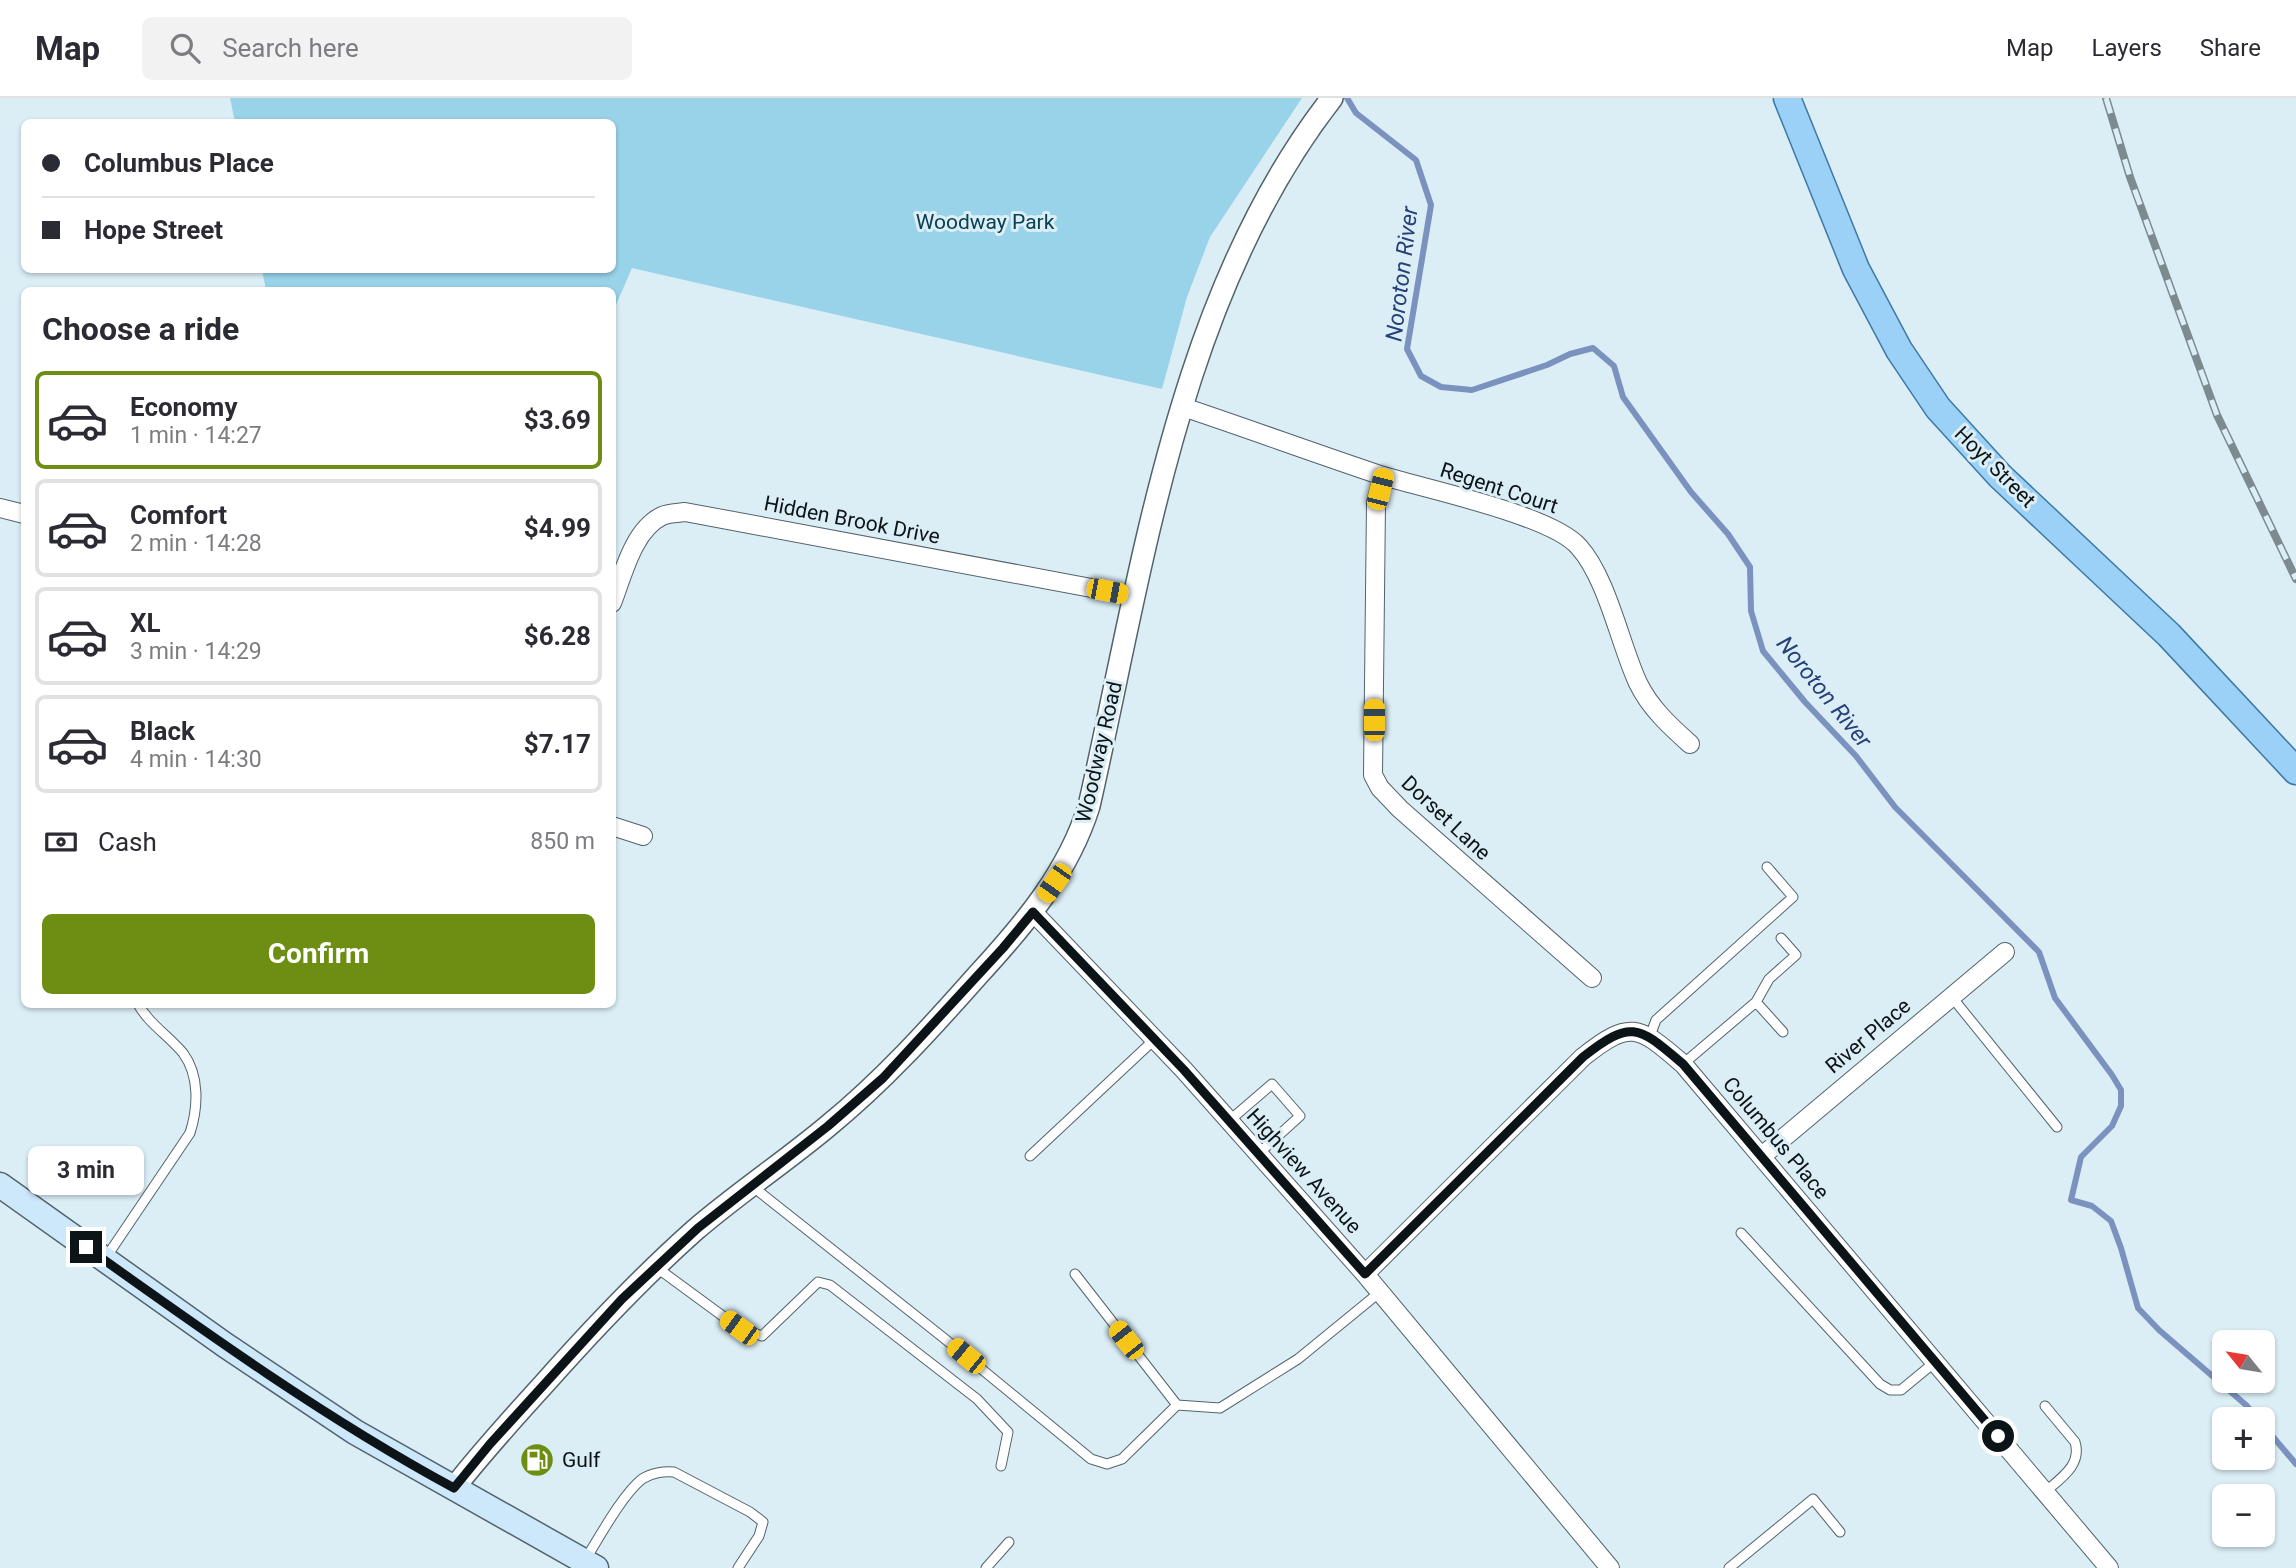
<!DOCTYPE html>
<meta charset="utf-8">
<style>
:root{--surface:#fff;--page:#f2f2f3;--text:#2b2b33;--muted:#7c7c81;--line:#e1e1e2;--accent:#6d8e12}
body{margin:0;font-family:Roboto,sans-serif;background:var(--page);color:var(--text);height:100vh;display:flex;flex-direction:column;font-size:26px;white-space:nowrap}
*{box-sizing:border-box;margin:0}
p{font-size:23px;color:var(--muted)}
.icon{flex:none;width:38px;height:38px;fill:none;stroke:currentColor;stroke-width:2;stroke-linecap:round;stroke-linejoin:round}
.map{position:relative;flex:1;overflow:hidden}
.side{position:absolute;left:21px;top:189px;width:595px;height:721px;display:flex;flex-direction:column;background:var(--surface);border-radius:10px;box-shadow:0 2px 5px #0004}
.side>*{flex:none}
.hud{position:absolute;left:21px;top:21px;width:595px;height:154px;border-radius:10px;box-shadow:0 2px 5px #0004;display:grid;align-content:center;height:154px;padding:0 21px;background:var(--surface)}
.needle{width:46px;rotate:300deg}
.tools{position:absolute;left:2212px;top:1232px;display:grid;gap:14px}
.tools a{display:grid;place-items:center;width:63px;height:63px;border-radius:10px;background:var(--surface);box-shadow:0 2px 5px #0004;font-size:35px}
.end{position:absolute;width:32px;height:32px;margin:-16px;border:9px solid #0d1417;background:#fff;box-shadow:0 0 0 4px #fff}
.from{border-radius:50%}
.bubble{position:absolute;height:49px;border-radius:10px;background:var(--surface);box-shadow:0 2px 5px #0004;font-size:23px;font-weight:700;line-height:49px;text-align:center}
.car{position:absolute;width:21px;height:42px;margin:-21px -10px;border-radius:9px;box-shadow:0 0 5px 2px #0007;background:linear-gradient(#f5c518 24%,#345 0 40%,#f5c518 0 76%,#345 0 86%,#f5c518 0)}
.hud b{display:flex;align-items:center;gap:24px;height:66px;font-size:26px}
.hud b+b{border-top:2px solid var(--line)}
.hud i{width:18px;height:18px;background:var(--text)}
ul{padding:0;list-style:none}
li{display:flex;align-items:center;gap:21px;height:98px;margin:0 14px 10px;padding:0 7px;border:4px solid var(--line);border-radius:10px}
li div{flex:1}
li b{display:block;font-size:26px}
li em{font-style:normal;font-weight:700}
li.active{border-color:var(--accent)}
li>.icon{width:63px;height:63px;stroke-width:1.5}
h2{padding:0 21px;font-size:32px;line-height:84px}
.pay{display:flex;align-items:center;gap:18px;height:77px;padding:0 21px;font-size:26px}
.pay p{margin-inline-start:auto}
.cta{display:flex;gap:14px;margin-top:auto;padding:14px 21px}
.cta a{flex:1;height:80px;border-radius:10px;background:var(--accent);color:#fff;font-size:28px;font-weight:700;line-height:80px;text-align:center}
header{display:flex;align-items:center;gap:42px;box-sizing:border-box;height:98px;padding:0 35px;background:var(--surface);border-bottom:2px solid var(--line)}
header strong{font-size:33px}
nav{display:flex;gap:38px;margin-inline-start:auto;font-size:24px}
.search{width:490px;height:63px;background:var(--page);display:flex;align-items:center;gap:18px;box-sizing:border-box;padding:0 24px;border-radius:10px;color:var(--muted);font-size:26px}
.map>svg:first-child{display:block}
.green{fill:#99d3ea}
.lines{fill:none;stroke-linecap:round;stroke-linejoin:round}
.stream{stroke:#7b92bf;stroke-width:6}
.service-casing{stroke:#52636a;stroke-width:11}
.minor-casing{stroke:#52636a;stroke-width:20}
.tertiary-casing{stroke:#52636a;stroke-width:24}
.secondary-casing{stroke:#52636a;stroke-width:27}
.primary-casing{stroke:#3e79a5;stroke-width:29}
.service{stroke:#fff;stroke-width:9}
.minor{stroke:#fff;stroke-width:18}
.tertiary{stroke:#fff;stroke-width:21}
.secondary{stroke:#cde7fb;stroke-width:24}
.primary{stroke:#9bd0f7;stroke-width:26}
.rail-casing{stroke:#7d8a90;stroke-width:8}
.rail{stroke:#dbeef6;stroke-width:5;stroke-dasharray:16;stroke-linecap:butt}
.route{stroke:#0d1417;stroke-width:9}
.labels{text-anchor:middle;dominant-baseline:central;stroke-width:6;stroke-linejoin:round;paint-order:stroke}
.park-label{font-size:21px;fill:#094152;stroke:#dbeef6}
.street-label{font-size:21px;fill:#0d1417;stroke:#dbeef6}
.poi-label{font-size:21px;fill:#0d1417;stroke:#dbeef6;text-anchor:start}
.water-label{font-size:23px;font-style:italic;fill:#264079;stroke:#dbeef6}
</style>
<header>
<strong>Map</strong>
<div class="search"><svg class="icon" aria-label="search" viewBox="0 0 24 24"><circle cx="10" cy="10" r="6"/><path d="M15 15l6 6"/></svg>Search here</div>
<nav><a>Map</a><a>Layers</a><a>Share</a></nav>
</header>
<div class="map">
<svg width="2296" height="1470" viewBox="0 0 2296 1470">
<rect width="100%" height="100%" fill="#dbeef6"/>
<path class="green" d="M230,0H1302L1210,139L1187,199L1162,291L632,170L613,214L612,192H266L262,172H612V24H235Z"/>
<g class="lines">
<path class="stream" d="M1347,0L1356,15L1416,62L1431,107L1407,251L1421,278L1441,289L1472,292L1547,267L1570,256L1593,250L1614,268L1623,299L1691,394L1728,436L1750,469L1751,513L1763,553L1805,604L1856,658L1895,709L2039,854L2055,900L2112,977L2121,992V1008L2112,1028L2081,1059L2071,1102L2092,1108L2111,1123L2121,1150L2138,1210L2159,1232L2246,1307L2258,1321
M2263,1327L2296,1366"/>
<g class="service-casing">
<path id="service" d="M1951,898L2057,1029
M1756,904L1783,934
M1650,938L1656,922L1793,799L1767,769
M1683,966L1756,904L1769,881L1796,857L1781,840
M1229,1023L1272,986L1300,1018L1258,1056
M1030,1058L1155,941
M752,1088L945,1241L1091,1361L1107,1366L1122,1361L1177,1307L1220,1310L1298,1261L1380,1194
M1741,1135L1880,1286L1890,1292H1901L1935,1264
M105,1161L190,1035C198,1010 200,978 183,955C169,938 149,926 138,906
M656,1169L739,1230L762,1238L818,1184L830,1187L977,1301L1008,1334L1001,1368
M1075,1176L1177,1307
M2045,1308L2075,1344C2082,1367 2061,1380 2045,1394
M585,1462C599,1440 622,1397 642,1381C651,1375 664,1373 674,1374L750,1414L763,1424L759,1438L738,1470
M986,1470L1009,1444
M1729,1470L1813,1401L1840,1434"/>
</g>
<g class="minor-casing">
<path id="minor" d="M1183,309C1249,331 1314,355 1380,377C1425,391 1552,417 1579,449C1607,480 1620,546 1638,585C1650,610 1670,628 1690,646
M1383,378L1376,405L1373,677L1380,690L1400,711L1592,880
M0,410L24,416
M612,505C623,477 633,432 662,418C668,415 678,415 685,414L1134,498
M612,728L643,738
M1033,814L1184,972L1365,1176L1610,1470
M1762,1058L2005,854
M1365,1176L1583,959C1632,920 1639,929 1683,966L2109,1470"/>
</g>
<g class="tertiary-casing">
<path id="tertiary" d="M454,1390C482,1354 513,1320 544,1286C592,1232 641,1180 695,1132C738,1095 785,1064 828,1028C883,983 930,931 977,878C1024,827 1068,775 1089,708C1143,471 1178,197 1332,0"/>
</g>
<g class="secondary-casing">
<path id="secondary" d="M0,1087L225,1247L355,1334L596,1470"/>
</g>
<g class="primary-casing">
<path id="primary" d="M1787,0L1856,171L1899,252L1938,310L2000,378L2169,537L2296,673"/>
</g>
<use href="#service" class="service"/>
<use href="#minor" class="minor"/>
<use href="#tertiary" class="tertiary"/>
<use href="#secondary" class="secondary"/>
<use href="#primary" class="primary"/>
<g class="rail-casing">
<path id="rail" d="M2106,0L2130,79L2217,317L2296,481"/>
</g>
<use href="#rail" class="rail"/>
</g>
<g class="lines">
<path class="route" d="M86,1149C205,1234 325,1320 454,1390L490,1346L622,1201L698,1130L828,1028L883,980L1003,850L1033,814L1184,972L1365,1176L1583,959C1632,920 1639,929 1683,966L1998,1338"/>
</g>
<defs>
<g id="fuel-disc" transform="scale(1.75)"><circle r="9.5" fill="#6d8e12" stroke="#dbeef6"/><path d="M-5.5-6h7V0h2V4h1.3V-2.5L3-4.5l.8-.8L6-3V5H2.5V1h-1V6h-7ZM-4.2-4.7v3.2H.2V-4.7Z" fill="#fff"/></g>
</defs>
<g fill-rule="evenodd">
<use href="#fuel-disc" x="537" y="1362"/>
</g>
<g class="labels">
<g class="park-label">
<text x="985" y="124">Woodway Park</text>
</g>
<g class="street-label">
<text transform="translate(1995 369) rotate(45)">Hoyt Street</text>
<text transform="translate(1499 390) rotate(18)">Regent Court</text>
<text transform="translate(852 422) rotate(11)">Hidden Brook Drive</text>
<text transform="translate(1099 654) rotate(-77)">Woodway Road</text>
<text transform="translate(1446 720) rotate(43)">Dorset Lane</text>
<text transform="translate(1868 938) rotate(-40)">River Place</text>
<text transform="translate(1776 1040) rotate(50)">Columbus Place</text>
<text transform="translate(1304 1073) rotate(48)">Highview Avenue</text>
</g>
<g class="poi-label">
<text x="562" y="1362">Gulf</text>
</g>
<g class="water-label">
<text transform="translate(1402 176) rotate(-83)">Noroton River</text>
<text transform="translate(1824 594) rotate(51)">Noroton River</text>
</g>
</g>
</svg>
<div class="tools">
<a><svg class="needle" viewBox="-14 -14 28 28"><path d="M0-13l5 13h-10z" fill="#e53935"/><path d="M0 13l5-13h-10z" fill="#7c7c81"/></svg></a>
<a>+</a>
<a>−</a>
</div>
<i class="end from" style="left:1998px;top:1338px"></i>
<i class="end" style="left:86px;top:1149px"></i>
<div class="bubble" style="left:28px;top:1048px;width:116px">3 min</div>
<i class="car" style="left:1380px;top:391px;rotate:14deg"></i>
<i class="car" style="left:1107px;top:493px;rotate:101deg"></i>
<i class="car" style="left:1374px;top:622px;rotate:0deg"></i>
<i class="car" style="left:1054px;top:785px;rotate:215deg"></i>
<i class="car" style="left:739px;top:1230px;rotate:306deg"></i>
<i class="car" style="left:1126px;top:1242px;rotate:322deg"></i>
<i class="car" style="left:966px;top:1258px;rotate:309deg"></i>
<div class="hud">
<b><i class="from"></i>Columbus Place</b>
<b><i></i>Hope Street</b>
</div>
<section class="side">
<h2>Choose a ride</h2>
<ul>
<li class="active"><svg class="icon" aria-label="car" viewBox="0 0 24 24"><path d="M5 17H2v-5l4-1 3-4h7l3 4 3 1v5h-3M9 17h6M6 11h13"/><circle cx="7" cy="17" r="2"/><circle cx="17" cy="17" r="2"/></svg><div><b>Economy</b><p>1 min · 14:27</p></div><em>$3.69</em></li>
<li><svg class="icon" aria-label="car" viewBox="0 0 24 24"><path d="M5 17H2v-5l4-1 3-4h7l3 4 3 1v5h-3M9 17h6M6 11h13"/><circle cx="7" cy="17" r="2"/><circle cx="17" cy="17" r="2"/></svg><div><b>Comfort</b><p>2 min · 14:28</p></div><em>$4.99</em></li>
<li><svg class="icon" aria-label="car" viewBox="0 0 24 24"><path d="M5 17H2v-5l4-1 3-4h7l3 4 3 1v5h-3M9 17h6M6 11h13"/><circle cx="7" cy="17" r="2"/><circle cx="17" cy="17" r="2"/></svg><div><b>XL</b><p>3 min · 14:29</p></div><em>$6.28</em></li>
<li><svg class="icon" aria-label="car" viewBox="0 0 24 24"><path d="M5 17H2v-5l4-1 3-4h7l3 4 3 1v5h-3M9 17h6M6 11h13"/><circle cx="7" cy="17" r="2"/><circle cx="17" cy="17" r="2"/></svg><div><b>Black</b><p>4 min · 14:30</p></div><em>$7.17</em></li>
</ul>
<div class="pay"><svg class="icon" aria-label="cash" viewBox="0 0 24 24"><path d="M3 7h18v10H3z"/><circle cx="12" cy="12" r="2"/></svg>Cash<p>850 m</p></div>
<div class="cta"><a>Confirm</a></div>
</section>
</div>
